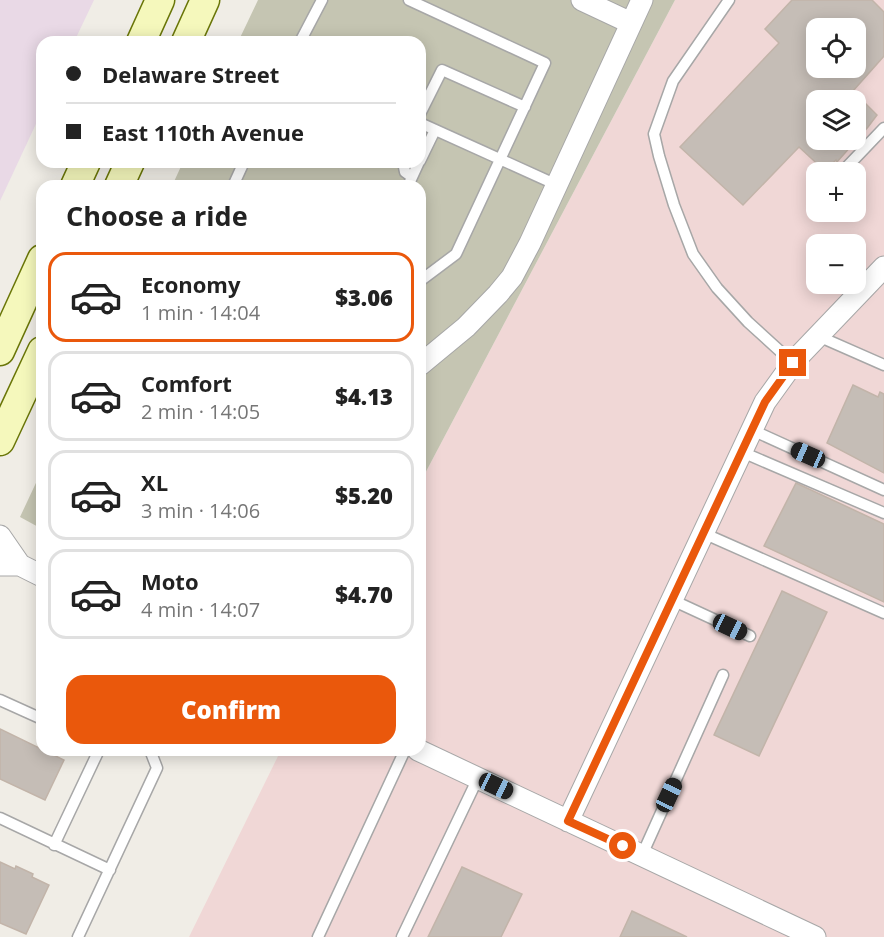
<!DOCTYPE html>
<meta charset="utf-8">
<style>
:root{--surface:#fff;--page:#f2f2f2;--text:#222;--muted:#767676;--line:#e0e0e0;--accent:#ea580c}
body{margin:0;font-family:"Open Sans",sans-serif;background:var(--page);color:var(--text);height:100vh;display:flex;flex-direction:column;font-size:22px;white-space:nowrap}
*{box-sizing:border-box;margin:0}
p{font-size:20px;color:var(--muted)}
.icon{flex:none;width:33px;height:33px;fill:none;stroke:currentColor;stroke-width:2;stroke-linecap:round;stroke-linejoin:round}
.map{position:relative;flex:1;overflow:hidden}
.drawer{position:absolute;left:36px;top:180px;width:390px;height:576px;display:flex;flex-direction:column;background:var(--surface);border-radius:18px;box-shadow:0 3px 15px #0003}
.drawer>*{flex:none}
.top-card{position:absolute;left:36px;top:36px;width:390px;height:132px;border-radius:18px;box-shadow:0 3px 15px #0003;display:grid;align-content:center;height:132px;padding:0 30px;background:var(--surface)}
.controls{position:absolute;left:806px;top:18px;display:grid;gap:12px}
.controls a{display:grid;place-items:center;width:60px;height:60px;border-radius:12px;background:var(--surface);box-shadow:0 3px 15px #0003;font-size:30px}
.end{position:absolute;width:27px;height:27px;margin:-14px;border:8px solid #ea580c;background:#fff;box-shadow:0 0 0 3px #fff}
.from{border-radius:50%}
.car{position:absolute;width:18px;height:36px;margin:-18px -9px;border-radius:8px;box-shadow:0 0 4px 2px #0007;background:linear-gradient(#222 24%,#8ab4d8 0 40%,#222 0 76%,#8ab4d8 0 86%,#222 0)}
.top-card b{display:flex;align-items:center;gap:21px;height:57px;font-size:22px}
.top-card b+b{border-top:2px solid var(--line)}
.top-card i{width:15px;height:15px;background:var(--text)}
ul{padding:0;list-style:none}
li{display:flex;align-items:center;gap:18px;height:90px;margin:0 12px 9px;padding:0 18px;border:3px solid var(--line);border-radius:18px}
li div{flex:1}
li b{display:block;font-size:22px}
li em{font-style:normal;font-weight:800}
li.active{border-color:var(--accent)}
li>.icon{width:54px;height:54px;stroke-width:1.5}
h2{padding:0 30px;font-size:27px;line-height:72px}
.action{display:flex;gap:12px;margin-top:auto;padding:12px 30px}
.action a{flex:1;height:69px;border-radius:18px;background:var(--accent);color:#fff;font-size:24px;font-weight:800;line-height:69px;text-align:center}
.map>svg:first-child{display:block}
.commercial{fill:#f0d7d6;fill-rule:evenodd}
.industrial{fill:#e9d9e6}
.construction{fill:#c5c5b2}
.building{fill:#c5bdb6;stroke:#c2b4a9;stroke-width:1.5;fill-rule:evenodd}
.lines{fill:none;stroke-linecap:round;stroke-linejoin:round}
.service-casing{stroke:#a7a7a7;stroke-width:13}
.minor-casing{stroke:#a7a7a7;stroke-width:23}
.secondary-casing{stroke:#6a7608;stroke-width:31}
.service{stroke:#fff;stroke-width:10}
.minor{stroke:#fff;stroke-width:21}
.secondary{stroke:#f5f8bc;stroke-width:28}
.route{stroke:#ea580c;stroke-width:8}
</style>
<div class="map">
<svg width="884" height="937" viewBox="0 0 884 937">
<rect width="100%" height="100%" fill="#f0ede6"/>
<path class="commercial" d="M675,0H884V937H189L281,750H420V483ZM816,28H855V68H816ZM816,100H855V140H816ZM816,172H855V212H816ZM816,244H855V284H816Z"/>
<path class="industrial" d="M0,0H94L74,42H42V111L0,201Z"/>
<path class="construction" d="M258,0H675L420,483V186H172L183,162H420V42H238Z
M42,470V529L20,517Z"/>
<path class="building" d="M792,0H872L884,12V56L853,91L877,115L868,127L837,162L836,160L825,171L799,147L743,205L680,147L779,43L765,29ZM816,28H855V68H816ZM816,100H855V140H816Z
M853,385L878,397L880,392L884,394V473L827,443Z
M796,483L884,524V602L764,546Z
M782,591L827,612L759,756L714,735Z
M0,729L64,760L45,800L0,779Z
M0,862L15,869L16,866L33,874L32,877L49,885L26,934L0,923Z
M462,867L522,894L501,937H428Z
M632,911L687,937H620Z"/>
<g class="lines">
<g class="service-casing">
<path id="service" d="M409,0L545,63L456,254L420,281
M729,0L673,81L654,134L659,156L674,205L693,254L717,288L748,322L793,363
M300,42L322,0
M420,114L442,70L525,107
M420,123L557,185
M420,161L435,130
M403,162L405,172L412,177
M842,172L884,128
M233,186L244,162
M408,186L419,162
M815,201L816,200
M818,336L884,365
M752,430L884,490
M742,452L884,513
M703,533L884,613
M672,600L750,636
M0,700L42,719
M0,818L110,870
M54,845L99,750
M642,855L723,675
M78,937L157,768L150,750
M318,937L405,750
M402,937L478,778"/>
</g>
<g class="minor-casing">
<path id="minor" d="M582,0L631,23
M420,365L466,327L498,294L512,277L530,243L642,0
M0,536L20,565
M0,565H20L42,576
M418,750L815,937
M568,821L765,402L796,359L884,267"/>
</g>
<g class="secondary-casing">
<path id="secondary" d="M141,42L160,0
M186,42L205,0
M75,186L86,162
M119,186L130,162
M0,351L42,259
M0,441L42,351"/>
</g>
<use href="#service" class="service"/>
<use href="#minor" class="minor"/>
<use href="#secondary" class="secondary"/>
</g>
<g class="lines">
<path class="route" d="M623,846L568,821L765,402L793,363"/>
</g>
</svg>
<div class="controls">
<a><svg class="icon" aria-label="locate" viewBox="0 0 24 24"><circle cx="12" cy="12" r="6"/><path d="M12 2v4M12 18v4M2 12h4M18 12h4"/></svg></a>
<a><svg class="icon" aria-label="layers" viewBox="0 0 24 24"><path d="M12 4l9 5-9 5-9-5zM3 14l9 5 9-5"/></svg></a>
<a>+</a>
<a>−</a>
</div>
<i class="end from" style="left:623px;top:846px"></i>
<i class="end" style="left:793px;top:363px"></i>
<i class="car" style="left:808px;top:455px;rotate:294deg"></i>
<i class="car" style="left:730px;top:627px;rotate:115deg"></i>
<i class="car" style="left:496px;top:786px;rotate:115deg"></i>
<i class="car" style="left:669px;top:795px;rotate:25deg"></i>
<div class="top-card">
<b><i class="from"></i>Delaware Street</b>
<b><i></i>East 110th Avenue</b>
</div>
<section class="drawer">
<h2>Choose a ride</h2>
<ul>
<li class="active"><svg class="icon" aria-label="car" viewBox="0 0 24 24"><path d="M5 17H2v-5l4-1 3-4h7l3 4 3 1v5h-3M9 17h6M6 11h13"/><circle cx="7" cy="17" r="2"/><circle cx="17" cy="17" r="2"/></svg><div><b>Economy</b><p>1 min · 14:04</p></div><em>$3.06</em></li>
<li><svg class="icon" aria-label="car" viewBox="0 0 24 24"><path d="M5 17H2v-5l4-1 3-4h7l3 4 3 1v5h-3M9 17h6M6 11h13"/><circle cx="7" cy="17" r="2"/><circle cx="17" cy="17" r="2"/></svg><div><b>Comfort</b><p>2 min · 14:05</p></div><em>$4.13</em></li>
<li><svg class="icon" aria-label="car" viewBox="0 0 24 24"><path d="M5 17H2v-5l4-1 3-4h7l3 4 3 1v5h-3M9 17h6M6 11h13"/><circle cx="7" cy="17" r="2"/><circle cx="17" cy="17" r="2"/></svg><div><b>XL</b><p>3 min · 14:06</p></div><em>$5.20</em></li>
<li><svg class="icon" aria-label="car" viewBox="0 0 24 24"><path d="M5 17H2v-5l4-1 3-4h7l3 4 3 1v5h-3M9 17h6M6 11h13"/><circle cx="7" cy="17" r="2"/><circle cx="17" cy="17" r="2"/></svg><div><b>Moto</b><p>4 min · 14:07</p></div><em>$4.70</em></li>
</ul>
<div class="action"><a>Confirm</a></div>
</section>
</div>
